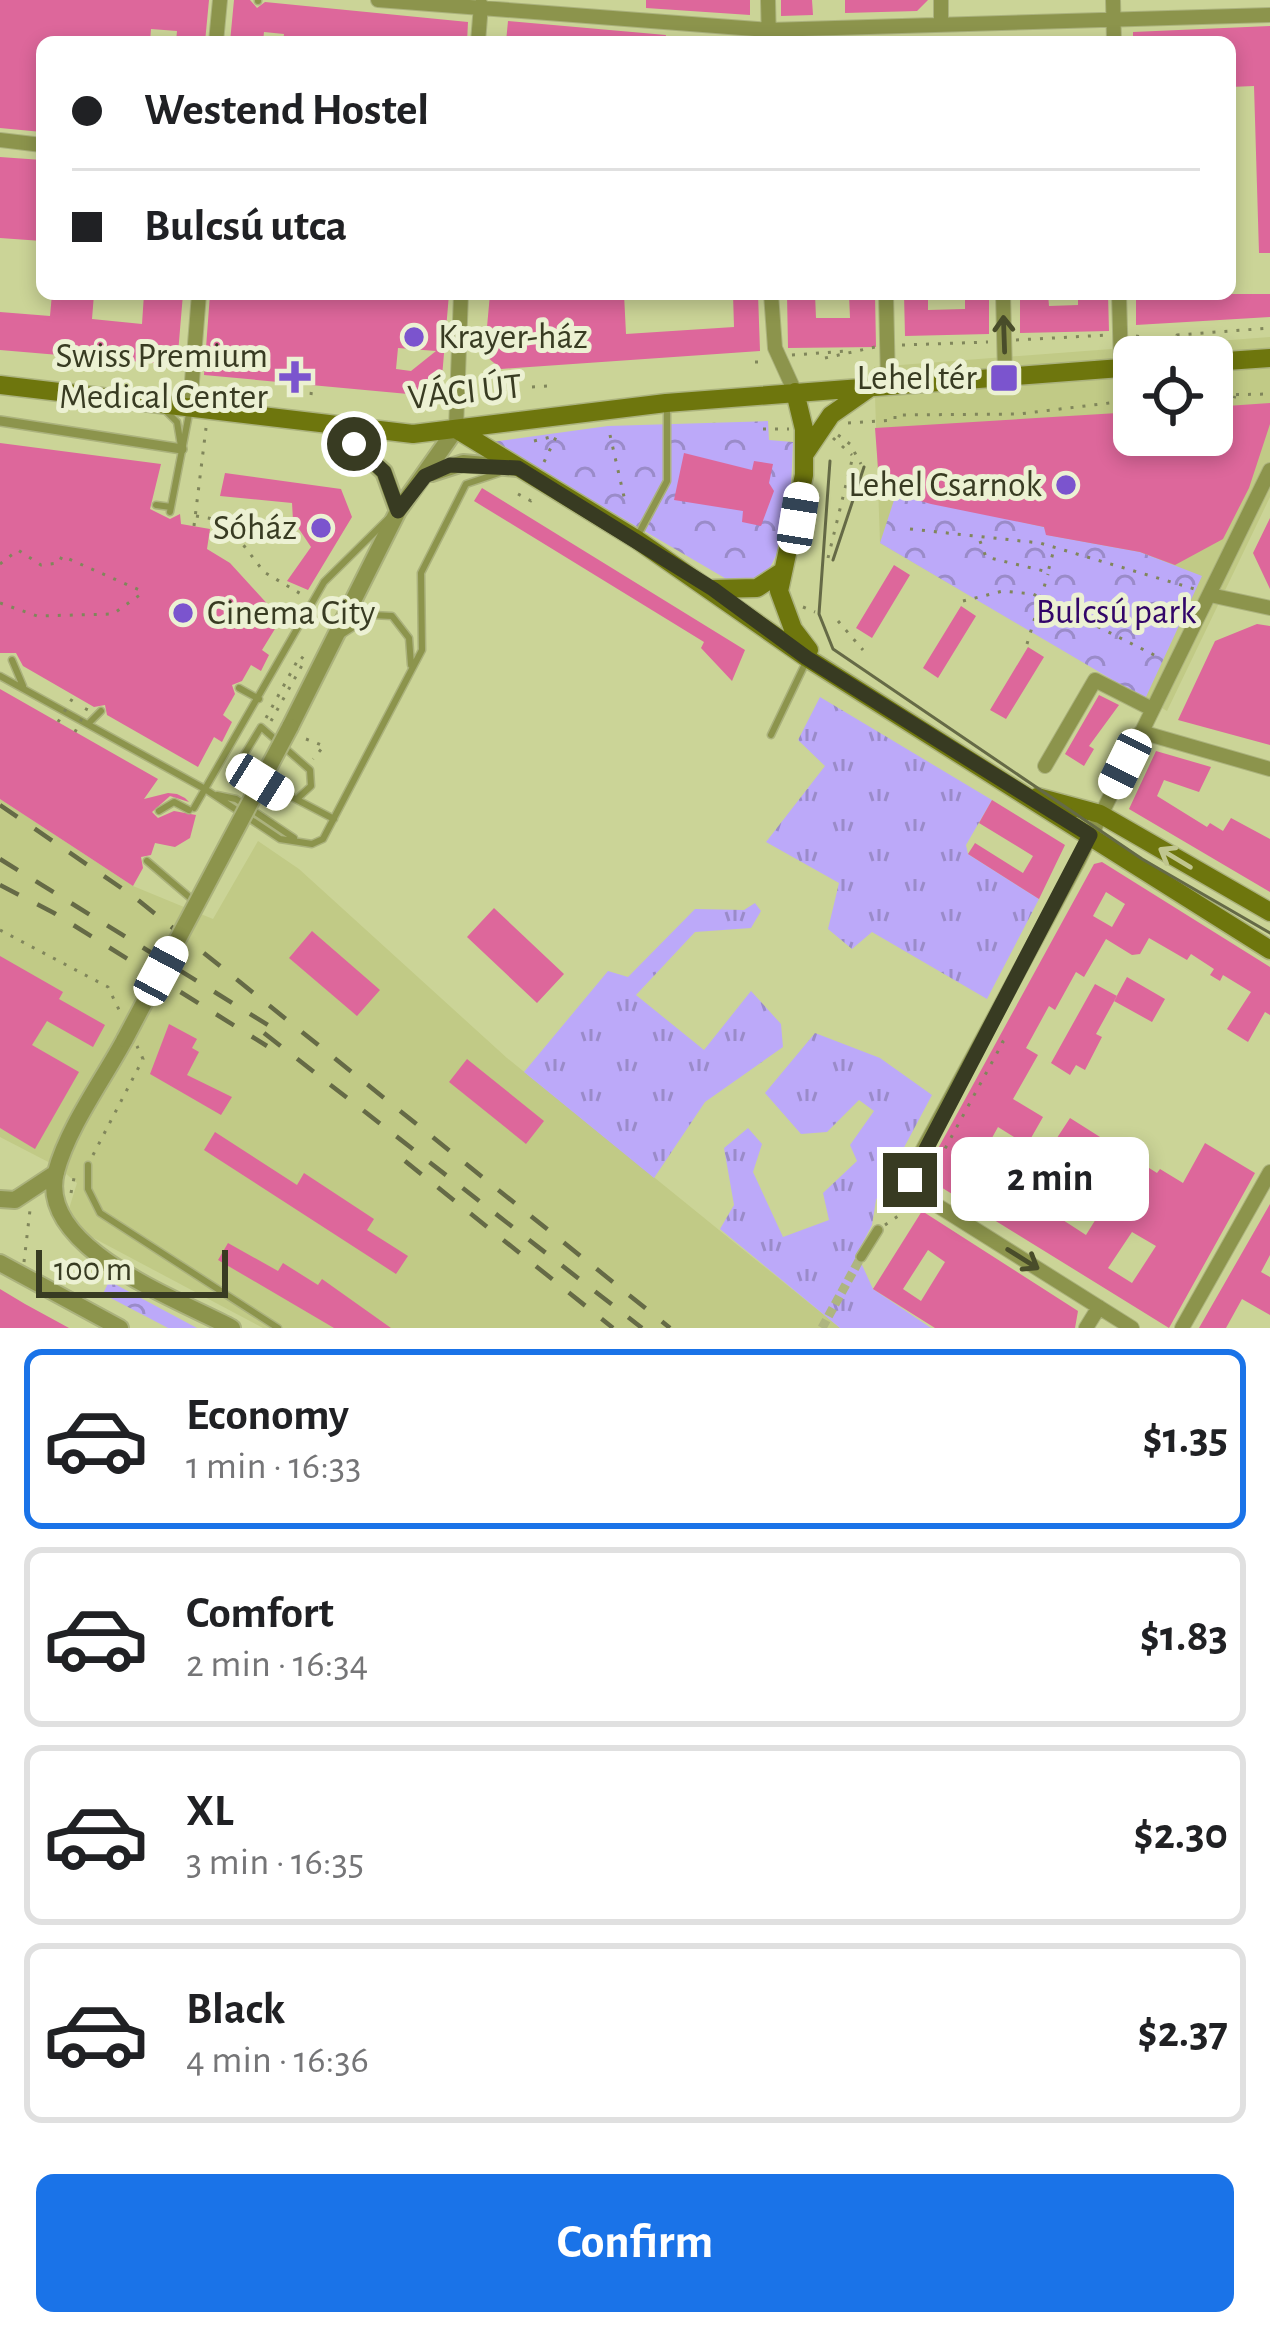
<!DOCTYPE html>
<meta charset="utf-8">
<style>
:root{--surface:#fff;--page:#f6f6f6;--text:#202124;--muted:#757577;--line:#e0e0e0;--accent:#1a73e8}
body{margin:0;font-family:"Alegreya Sans",sans-serif;background:var(--page);color:var(--text);height:100vh;display:flex;flex-direction:column;font-size:45px;white-space:nowrap}
*{box-sizing:border-box;margin:0}
p{font-size:39px;color:var(--muted)}
.icon{flex:none;width:66px;height:66px;fill:none;stroke:currentColor;stroke-width:2;stroke-linecap:round;stroke-linejoin:round}
.map{position:relative;height:1328px;overflow:hidden}
.panel{display:flex;flex-direction:column;background:var(--surface);flex:1}
.panel>*{flex:none}
.guide{position:absolute;left:36px;top:36px;width:1200px;height:264px;border-radius:18px;box-shadow:0 6px 18px #0003;display:grid;align-content:center;height:264px;padding:0 36px;background:var(--surface)}
.controls{position:absolute;left:1113px;top:336px;display:grid;gap:24px}
.controls a{display:grid;place-items:center;width:120px;height:120px;border-radius:18px;background:var(--surface);box-shadow:0 6px 18px #0003;font-size:60px}
.scale{position:absolute;left:36px;bottom:30px;width:192px;box-sizing:border-box;padding-left:12px;border:6px solid #383b22;border-top:0;font-size:33px;line-height:42px;white-space:nowrap;color:#383b22;-webkit-text-stroke:9px #ecf1d3;paint-order:stroke}
.end{position:absolute;width:54px;height:54px;margin:-27px;border:15px solid #383b22;background:#fff;box-shadow:0 0 0 6px #fff}
.from{border-radius:50%}
.bubble{position:absolute;height:84px;border-radius:18px;background:var(--surface);box-shadow:0 6px 18px #0003;font-size:39px;font-weight:700;line-height:84px;text-align:center}
.car{position:absolute;width:36px;height:72px;margin:-36px -18px;border-radius:15px;box-shadow:0 0 9px 3px #0007;background:linear-gradient(#fff 24%,#345 0 40%,#fff 0 76%,#345 0 86%,#fff 0)}
.guide b{display:flex;align-items:center;gap:42px;height:114px;font-size:45px}
.guide b+b{border-top:3px solid var(--line)}
.guide i{width:30px;height:30px;background:var(--text)}
ul{padding:21px 0 0;list-style:none}
li{display:flex;align-items:center;gap:36px;height:180px;margin:0 24px 18px;padding:0 12px;border:6px solid var(--line);border-radius:18px}
li div{flex:1}
li b{display:block;font-size:45px}
li em{font-style:normal;font-weight:700}
li.current{border-color:var(--accent)}
li>.icon{width:108px;height:108px;stroke-width:1.5}
.action{display:flex;gap:24px;margin-top:auto;padding:24px 36px}
.action a{flex:1;height:138px;border-radius:18px;background:var(--accent);color:#fff;font-size:48px;font-weight:700;line-height:138px;text-align:center}
.map>svg:first-child{display:block}
.built{fill:#c1ca86;fill-rule:evenodd}
.grass{fill:url(#grass-tufts)}
.park{fill:url(#park-crowns)}
.building{fill:#dd679b;fill-rule:evenodd}
.lines{fill:none;stroke-linecap:round;stroke-linejoin:round}
.pedestrian-tunnel{stroke:#aeb580;stroke-width:9;stroke-dasharray:9 4.5;stroke-linecap:butt}
.service-casing{stroke:#abb27d;stroke-width:9}
.pedestrian-casing{stroke:#abb27d;stroke-width:12}
.minor-casing{stroke:#abb27d;stroke-width:16}
.tertiary-casing{stroke:#abb27d;stroke-width:20}
.secondary-casing{stroke:#abb27d;stroke-width:21}
.path{stroke:#80865b;stroke-width:3;stroke-dasharray:3 9;stroke-linecap:butt}
.service{stroke:#8c944c;stroke-width:6}
.pedestrian{stroke:#8c944c;stroke-width:9}
.minor{stroke:#8c944c;stroke-width:14}
.tertiary{stroke:#8c944c;stroke-width:16}
.secondary{stroke:#6e760d;stroke-width:18}
.tram{stroke:#656a46;stroke-width:3}
.rail{stroke:#656a46;stroke-width:4.5;stroke-dasharray:21 21;stroke-linecap:butt}
.tertiary-bridge-casing{stroke:#abb27d;stroke-width:20;stroke-linecap:butt}
.path-bridge{stroke:#80865b;stroke-width:3;stroke-dasharray:3 9;stroke-linecap:butt}
.tertiary-bridge{stroke:#8c944c;stroke-width:16}
.oneway{stroke:#494d2a}
.oneway2{stroke:#c0c68e}
.route{stroke:#383b22;stroke-width:15}
.poi-dot{fill:#7b54ce;stroke:#ecf1d3;stroke-width:4.5}
.labels{text-anchor:middle;dominant-baseline:central;stroke-width:10;stroke-linejoin:round;paint-order:stroke}
.poi-label{font-size:36px;fill:#383b22;stroke:#ecf1d3;text-anchor:end}
.street-label{font-size:36px;fill:#383b22;stroke:#ecf1d3}
.park-label{font-size:36px;fill:#320569;stroke:#ecf1d3}
</style>
<div class="map">
<svg width="1270" height="1328" viewBox="0 0 1270 1328">
<defs>
<pattern id="grass-tufts" width="24" height="20" patternUnits="userSpaceOnUse" patternTransform="scale(3)"><rect width="24" height="20" fill="#bca9f9"/><path d="M3 7l-1-3M5 7V3M7 7l1-3M15 17l-1-3M17 17v-4M19 17l1-3" fill="none" stroke="#9a8bc9"/></pattern>
<pattern id="park-crowns" width="20" height="18" patternUnits="userSpaceOnUse" patternTransform="scale(3)"><rect width="20" height="18" fill="#bca9f9"/><path d="M2 6a3 3 0 1 1 6 0M12 15a3 3 0 1 1 6 0" fill="none" stroke="#9a8bc9"/></pattern>
</defs>
<rect width="100%" height="100%" fill="#cbd497"/>
<path class="built" d="M1270,337V497L1167,711L880,543L874,367ZM1134,357H1212V435H1134Z
M0,799L133,886L213,919L258,841L299,869L507,1058L840,1328H263L86,1234L68,1212L77,1183L58,1167L0,1137Z"/>
<path class="grass" d="M820,697L992,800L966,845L968,854L1039,899L987,999L872,932L852,949L828,929L839,883L766,842L825,766L798,740Z
M755,903L761,911L751,928L695,932L636,995L704,1050L751,991L781,1024L783,1047L705,1102L654,1178L524,1072L608,971L628,977L695,909L744,910Z
M815,1033L880,1058L932,1095L876,1200L872,1225L857,1254L873,1289L931,1328H840L720,1229L734,1205L724,1148L748,1128L762,1144L753,1172L783,1237L829,1220L823,1193L857,1161L850,1145L874,1111L859,1100L827,1132L801,1134L765,1093Z"/>
<path class="park" d="M768,421L769,440L793,442C791,488 791,552 756,585L735,584L492,442L608,426Z
M896,494L1044,527L1047,535L1140,552L1202,576L1145,699L880,543Z
M109,1281L197,1328H168L103,1294Z"/>
<path class="building" d="M0,0H209L205,42H176L177,31L151,29L150,42H42V132L0,128Z
M234,0H250L257,8L265,2L468,22L467,42L358,37L357,42H283L284,34L264,32L263,42H230Z
M646,0H750V15L646,8Z
M781,0H812L813,15L781,16Z
M845,0H928L917,11L845,13Z
M508,21L666,35L665,42H506Z
M1270,26V253H1259L1254,86L1230,87V42H1133V32Z
M0,157L42,160V241L0,238Z
M52,294H94L92,319L142,324L144,294H183L177,365L0,350V312L50,316Z
M210,294H449L442,377L433,390L419,395L204,375ZM398,348L436,351L411,371L396,369Z
M490,294H624L626,334L734,327L733,294H758L760,351L501,369L486,356L493,328L487,327Z
M787,294H815L816,318H850L849,294H875L876,347L788,348Z
M904,294H928V310L965,309V294H989V334L905,336Z
M1020,294H1048L1049,306L1078,305V294H1108L1109,331L1020,333Z
M1136,294H1270V317L1136,325Z
M1270,403V424L1249,488L1223,539L1175,565L1140,552L1046,535L1044,527L931,504L896,494L879,481L875,428L1134,412V435H1212V407Z
M0,443L161,464L150,509L170,519L180,514L181,524L210,529L207,549L230,563L281,619L262,650L269,655L261,671L251,665L242,681L232,685L235,694L223,715L232,722L222,742L214,737L198,767L107,715L105,705L94,707L23,666L16,653H0Z
M684,453L752,470L754,461L773,464L769,483L774,491L761,526L742,522L743,511L674,500Z
M225,473L341,489L352,517L308,590L287,581L311,547L293,520L292,503L220,496Z
M482,488L745,650L732,681L701,648L704,642L474,501Z
M1270,518V589L1253,553Z
M894,565L910,575L872,638L856,628Z
M961,606L976,616L938,678L923,668Z
M1257,624L1270,626V745L1178,720L1215,641Z
M1028,647L1044,657L1006,719L990,710Z
M0,689L158,779L144,799L168,793L177,794L185,798L189,802L170,796L152,812L158,818L174,811L196,815L190,838L175,847L155,843L151,855L141,857L143,868L133,886L0,799Z
M1099,695L1119,705L1089,746L1094,749L1084,766L1065,754Z
M1156,751L1211,767L1199,792L1164,780L1157,796L1207,827L1210,823L1223,831L1231,818L1270,839V892L1129,809Z
M992,800L1065,845L1039,899L968,854L975,843L1023,873L1033,856L979,823Z
M1102,862L1270,967V1015L1265,1012L1248,1042L1227,1029L1251,992L1223,975L1220,981L1210,975L1214,969L1191,954L1187,960L1149,938L1140,954L1132,955L1106,939L1084,977L1076,972L1055,1010L1049,1006L1026,1048L1038,1055L1013,1099L1043,1117L1027,1145L998,1127L977,1165L1021,1193L1070,1118L1157,1173L1160,1169L1183,1183L1205,1143L1255,1173L1169,1328L923,1176L1094,864ZM1106,892L1125,904L1112,927L1093,916ZM1072,1167L1112,1193L1086,1235L1046,1209ZM1132,1232L1156,1246L1132,1283L1108,1268Z
M494,908L564,974L537,1003L467,937Z
M312,931L380,990L357,1016L289,958Z
M0,956L63,992L59,999L105,1025L93,1047L47,1021L32,1045L79,1072L35,1149L0,1128Z
M1127,977L1165,999L1152,1022L1114,1001Z
M1095,984L1117,996L1096,1034L1102,1037L1085,1070L1076,1065L1070,1075L1051,1063Z
M169,1024L197,1039L192,1048L199,1052L187,1075L232,1097L221,1115L150,1074Z
M467,1059L544,1121L526,1144L449,1082Z
M215,1132L297,1185L304,1173L374,1219L367,1230L408,1256L396,1274L204,1150Z
M1270,1204V1255L1261,1272L1270,1277V1315L1242,1299L1226,1328H1199Z
M922,1211L1078,1311L1075,1328H935L873,1289ZM928,1250L945,1262L921,1301L903,1289Z
M228,1243L278,1271L283,1263L318,1285L322,1279L391,1328H334L218,1260Z
M0,1289L25,1304L69,1328H0Z"/>
<g class="lines">
<path class="pedestrian-tunnel" d="M822,1328L861,1257"/>
<g class="service-casing">
<path id="service" d="M258,1V0
M165,410L177,422L181,446
M156,505L171,507
M170,512L190,409
M638,535L667,481V406
M341,635L372,615L392,616L409,638L411,665
M12,660L23,686
M0,676L205,789L280,839L312,844L323,839L422,650L421,573L466,484L499,473
M239,688L259,699
M88,724L101,711
M771,735L806,662
M217,795L236,799L294,838
M299,797L311,786L310,770L261,727L236,768L334,819
M194,808L324,582L390,517
M159,811L174,802L189,810
M147,861L194,901
M88,1165V1189L100,1213L278,1328"/>
</g>
<g class="pedestrian-casing">
<path id="pedestrian" d="M0,421L182,449
M861,1257L878,1230"/>
</g>
<g class="minor-casing">
<path id="minor" d="M378,0L769,30L1270,15
M768,0L769,42
M941,0V25
M1113,0L1114,42
M216,42L220,0
M478,42L481,5
M0,140L42,145
M771,294L775,348L795,392
M886,294L888,384
M1003,294L1005,374
M1119,294L1121,366
M190,406L199,294
M456,429L461,294
M1210,595L1270,608
M1141,732L1270,769
M1045,766L1095,680L1152,709
M1086,1328L1099,1307
M1132,1328L919,1194L909,1175L1079,860L1270,470
M1182,1328L1270,1172"/>
</g>
<g class="tertiary-casing">
<path id="tertiary" d="M330,424L384,472L398,511
M432,473L463,463L517,468
M290,727L398,511L456,429
M125,1039C103,1080 68,1127 56,1172C36,1248 178,1299 232,1328
M0,1199L15,1200L56,1173
M0,1263L120,1328"/>
</g>
<g class="secondary-casing">
<path id="secondary" d="M1212,362L1270,358
M0,385L413,434L666,403L1134,367
M795,392L804,429V475L779,591L793,629L809,650
M456,429L636,539L807,658L1270,950
M804,455L831,415L871,387
M713,589L757,588L780,573
M1037,797L1100,814L1270,912"/>
</g>
<path class="path" d="M1136,336L1177,342V335L1270,328
M1016,340L1108,335
M1177,342L1193,341
M902,345L988,342
M792,355L848,351
M825,358L875,347
M755,362H766
M532,387L549,386
M508,388L519,387
M311,395L312,385
M1212,395L1270,394
M1212,399H1230
M1212,403L1233,401L1235,396
M848,423L895,420V415L1019,414L1134,400
M763,429H789
M610,435L625,501
M838,435L850,444L861,464
M833,438L852,455
M534,441L551,437
M544,462L556,437
M518,494L531,501L535,495
M196,516L225,521L264,572L306,597
M194,526L206,428
M910,529L1040,543L1198,590
M980,541L986,557L1048,572L1054,549
M828,558L853,456
M0,564L18,550L41,565L59,563L62,556L144,592
M963,601L1003,591L1033,594L1162,659
M0,603L37,616L113,614L144,592
M803,607L815,612
M838,621L863,650
M1027,644L1048,574
M266,718L300,656L305,660L271,721
M306,739L324,746L313,759
M0,930L108,987L122,1016
M93,1155L143,1059L137,1046
M928,1180L1003,1042L997,1038
M71,1193L75,1173
M885,1225L911,1207
M24,1262L30,1210"/>
<use href="#service" class="service"/>
<use href="#pedestrian" class="pedestrian"/>
<use href="#minor" class="minor"/>
<use href="#tertiary" class="tertiary"/>
<use href="#secondary" class="secondary"/>
<path class="tram" d="M830,461L819,614L833,649L1142,859L1270,933
M833,560L864,467"/>
<path class="rail" d="M0,805L133,896L670,1328
M0,859L284,1035
M0,885L54,913L267,1046
M264,1033L642,1328
M405,1161L613,1328"/>
<g class="tertiary-bridge-casing">
<path id="tertiary-bridge" d="M125,1039L290,727"/>
</g>
<path class="path-bridge" d="M58,722L74,696
M75,732L89,704"/>
<use href="#tertiary-bridge" class="tertiary-bridge"/>
</g>
<defs><path id="oneway-shaft" d="M-6 0H5M1.5-3L5.5 0L1.5 3" fill="none" stroke-width="1.6" stroke-linecap="round" stroke-linejoin="round" transform="scale(3)"/></defs>
<g class="oneway">
<use href="#oneway-shaft" transform="translate(1004 334) rotate(-92)"/>
<use href="#oneway-shaft" transform="translate(1023 1259) rotate(32)"/>
</g>
<use class="oneway2" href="#oneway-shaft" transform="translate(1175 858) rotate(-149)"/>
<g class="lines">
<path class="route" d="M354,444L384,472L398,511L425,476L450,465L518,468L713,589L807,658L1090,835L910,1180"/>
</g>
<g class="poi-dot">
<circle cx="414" cy="337" r="12"/>
<path d="M289 359h12v12h12v12h-12v12h-12v-12h-12v-12h12z"/>
<rect x="989" y="363" width="30" height="30" rx="6"/>
<circle cx="1066" cy="485" r="12"/>
<circle cx="321" cy="528" r="12"/>
<circle cx="183" cy="613" r="12"/>
</g>
<g class="labels">
<g class="poi-label">
<text x="438" y="337" text-anchor="start">Krayer-ház</text>
<text x="268" y="356">Swiss Premium<tspan x="268" dy="41">Medical Center</tspan></text>
<text x="977" y="378">Lehel tér</text>
<text x="1042" y="485">Lehel Csarnok</text>
<text x="297" y="528">Sóház</text>
<text x="207" y="613" text-anchor="start">Cinema City</text>
</g>
<g class="street-label">
<text transform="translate(465 392) rotate(-6)">VÁCI ÚT</text>
</g>
<g class="park-label">
<text x="1116" y="612">Bulcsú park</text>
</g>
</g>
</svg>
<div class="controls">
<a><svg class="icon" aria-label="locate" viewBox="0 0 24 24"><circle cx="12" cy="12" r="6"/><path d="M12 2v4M12 18v4M2 12h4M18 12h4"/></svg></a>
</div>
<div class="scale">100 m</div>
<i class="end from" style="left:354px;top:444px"></i>
<i class="end" style="left:910px;top:1180px"></i>
<div class="bubble" style="left:951px;top:1137px;width:198px">2 min</div>
<i class="car" style="left:798px;top:518px;rotate:9deg"></i>
<i class="car" style="left:1125px;top:764px;rotate:206deg"></i>
<i class="car" style="left:260px;top:782px;rotate:122deg"></i>
<i class="car" style="left:161px;top:971px;rotate:28deg"></i>
<div class="guide">
<b><i class="from"></i>Westend Hostel</b>
<b><i></i>Bulcsú utca</b>
</div>
</div>
<section class="panel">
<ul>
<li class="current"><svg class="icon" aria-label="car" viewBox="0 0 24 24"><path d="M5 17H2v-5l4-1 3-4h7l3 4 3 1v5h-3M9 17h6M6 11h13"/><circle cx="7" cy="17" r="2"/><circle cx="17" cy="17" r="2"/></svg><div><b>Economy</b><p>1 min · 16:33</p></div><em>$1.35</em></li>
<li><svg class="icon" aria-label="car" viewBox="0 0 24 24"><path d="M5 17H2v-5l4-1 3-4h7l3 4 3 1v5h-3M9 17h6M6 11h13"/><circle cx="7" cy="17" r="2"/><circle cx="17" cy="17" r="2"/></svg><div><b>Comfort</b><p>2 min · 16:34</p></div><em>$1.83</em></li>
<li><svg class="icon" aria-label="car" viewBox="0 0 24 24"><path d="M5 17H2v-5l4-1 3-4h7l3 4 3 1v5h-3M9 17h6M6 11h13"/><circle cx="7" cy="17" r="2"/><circle cx="17" cy="17" r="2"/></svg><div><b>XL</b><p>3 min · 16:35</p></div><em>$2.30</em></li>
<li><svg class="icon" aria-label="car" viewBox="0 0 24 24"><path d="M5 17H2v-5l4-1 3-4h7l3 4 3 1v5h-3M9 17h6M6 11h13"/><circle cx="7" cy="17" r="2"/><circle cx="17" cy="17" r="2"/></svg><div><b>Black</b><p>4 min · 16:36</p></div><em>$2.37</em></li>
</ul>
<div class="action"><a>Confirm</a></div>
</section>
